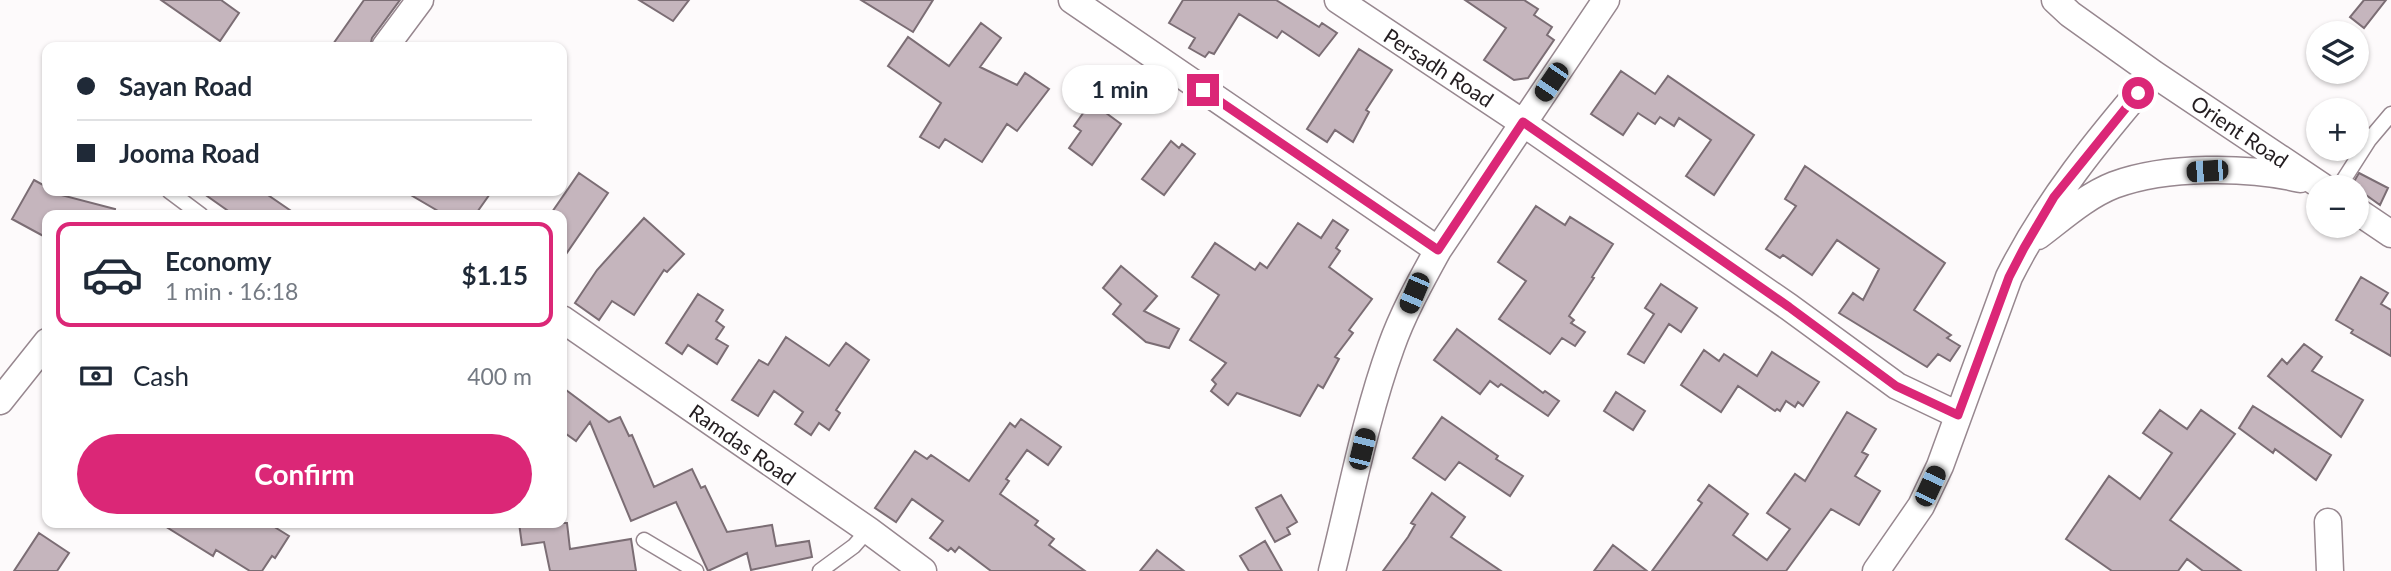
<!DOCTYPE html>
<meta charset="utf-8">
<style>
:root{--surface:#fff;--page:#f2f2f3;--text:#1f2937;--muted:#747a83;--line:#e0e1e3;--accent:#db2777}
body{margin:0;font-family:Lato,sans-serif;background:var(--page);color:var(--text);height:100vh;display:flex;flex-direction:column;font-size:26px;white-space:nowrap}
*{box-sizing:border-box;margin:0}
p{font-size:23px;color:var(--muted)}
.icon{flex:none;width:38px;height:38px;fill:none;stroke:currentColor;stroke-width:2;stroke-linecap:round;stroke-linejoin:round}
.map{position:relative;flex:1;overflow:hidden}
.panel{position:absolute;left:42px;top:210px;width:525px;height:318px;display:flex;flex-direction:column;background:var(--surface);border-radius:14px;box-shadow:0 2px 5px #0004}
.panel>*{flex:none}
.top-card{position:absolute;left:42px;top:42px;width:525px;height:154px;border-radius:14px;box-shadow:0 2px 5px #0004;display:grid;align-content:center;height:154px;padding:0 35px;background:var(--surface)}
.fabs{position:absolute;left:2306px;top:21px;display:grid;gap:14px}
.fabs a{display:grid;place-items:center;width:63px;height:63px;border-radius:50%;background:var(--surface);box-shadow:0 2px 5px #0004;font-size:35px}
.end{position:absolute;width:32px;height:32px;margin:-16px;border:9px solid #db2777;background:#fff;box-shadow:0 0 0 4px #fff}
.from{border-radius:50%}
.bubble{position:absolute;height:49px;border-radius:24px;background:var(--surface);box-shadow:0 2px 5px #0004;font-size:23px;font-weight:700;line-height:49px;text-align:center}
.car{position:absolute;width:21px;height:42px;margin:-21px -10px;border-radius:9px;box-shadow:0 0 5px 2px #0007;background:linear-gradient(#222 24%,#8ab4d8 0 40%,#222 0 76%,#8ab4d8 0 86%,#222 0)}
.top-card b{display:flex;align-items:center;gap:24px;height:66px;font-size:26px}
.top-card b+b{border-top:2px solid var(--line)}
.top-card i{width:18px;height:18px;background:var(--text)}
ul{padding:12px 0 0;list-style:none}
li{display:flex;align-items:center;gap:21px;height:105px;margin:0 14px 10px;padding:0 21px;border:4px solid var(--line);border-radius:14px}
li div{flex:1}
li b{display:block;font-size:26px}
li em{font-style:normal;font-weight:700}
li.active{border-color:var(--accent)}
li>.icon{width:63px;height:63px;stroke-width:1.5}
.pay{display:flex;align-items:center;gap:18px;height:77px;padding:0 35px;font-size:26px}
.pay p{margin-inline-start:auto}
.primary-button{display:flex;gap:14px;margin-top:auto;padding:14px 35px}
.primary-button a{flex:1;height:80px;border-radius:42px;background:var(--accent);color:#fff;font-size:28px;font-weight:700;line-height:80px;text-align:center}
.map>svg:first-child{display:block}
.building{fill:#c5b5bd;stroke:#7b6d74;stroke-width:2}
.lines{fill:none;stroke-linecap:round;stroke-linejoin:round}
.service-casing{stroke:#97878f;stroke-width:17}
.minor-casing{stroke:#97878f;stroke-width:29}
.service{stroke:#fff;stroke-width:14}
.minor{stroke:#fff;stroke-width:26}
.route{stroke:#db2777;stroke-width:9}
.labels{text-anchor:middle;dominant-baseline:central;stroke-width:7;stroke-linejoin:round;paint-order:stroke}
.street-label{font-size:21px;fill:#231d20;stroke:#fff}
</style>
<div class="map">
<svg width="2391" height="571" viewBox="0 0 2391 571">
<rect width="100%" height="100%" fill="#fdfafb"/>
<path class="building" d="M161,0H221L239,13L220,41Z
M364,0H400L372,38L370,47H331Z
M639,0H689L673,21Z
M861,0H933L913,32Z
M1183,0H1276L1319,27L1322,23L1337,33L1319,56L1282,31L1277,38L1239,14L1214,54L1209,52L1205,57L1189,48L1195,38L1169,23Z
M1465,0H1524L1538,9L1534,15L1552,27L1547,35L1554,40L1528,78L1514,80L1484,60L1506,28Z
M2364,0H2386L2364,28L2350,17Z
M981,23L1001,38L980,67L1017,85L1025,73L1049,89L1017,131L1007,124L982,162L945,139L939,148L920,137L941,103L888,66L908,37L949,66Z
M1359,49L1392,70L1366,110L1369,112L1353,142L1335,130L1327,142L1307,129Z
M1621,71L1655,94L1668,76L1754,135L1714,195L1686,176L1711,140L1679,118L1674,126L1660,117L1655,124L1638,113L1623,135L1591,114Z
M1091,102L1121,124L1092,165L1069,148L1081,131L1074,126Z
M1171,141L1179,148L1182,144L1195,154L1164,195L1142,179Z
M1805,166L1945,263L1914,310L1951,335L1947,338L1960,346L1950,361L1938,354L1927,367L1839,313L1853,293L1863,300L1879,269L1837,240L1812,275L1783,255L1780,258L1766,249L1796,206L1785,199Z
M579,173L608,193L562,260V215H550Z
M2359,173L2388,188L2380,205L2352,185Z
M34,180L47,187V191H64L61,195L115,209L114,215H47V238L12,219Z
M200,191H262L297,215H234Z
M404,191H492L475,215H445Z
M1536,206L1565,225L1570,217L1613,244L1592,277L1594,278L1569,316L1574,320L1571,323L1585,332L1575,346L1562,338L1550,354L1499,319L1526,281L1498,262Z
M644,218L684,254L667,272L664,270L634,315L612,301L599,320L575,303L597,270Z
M1333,220L1348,230L1336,248L1340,251L1329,267L1372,299L1349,330L1353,333L1335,357L1339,359L1323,388L1318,385L1300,416L1237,393L1228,405L1211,391L1216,384L1212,380L1226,363L1190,340L1219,295L1192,277L1215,243L1255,270L1260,263L1267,268L1298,223L1321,238Z
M1121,266L1157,296L1144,311L1179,329L1169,348L1146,342L1113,314L1121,304L1103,288Z
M2361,277L2388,293L2381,304L2391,310V356L2351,333L2353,330L2336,320Z
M1661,284L1697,308L1681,332L1669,324L1644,363L1628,354L1654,314L1645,308Z
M698,294L723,310L716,321L724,327L716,339L728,346L717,364L688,345L682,354L666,343Z
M1457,329L1543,393L1545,391L1559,401L1548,416L1501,384L1498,387L1490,381L1480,394L1434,360Z
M786,337L829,366L846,343L869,360L836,410L840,413L829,430L819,423L811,435L795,424L803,412L774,391L758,416L732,400L759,360L768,365Z
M2304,344L2322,357L2312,371L2363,400L2341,437L2268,376L2282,359L2287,364Z
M1704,350L1719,361L1724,354L1757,376L1772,352L1819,382L1803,406L1798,402L1795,407L1786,401L1780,411L1777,409L1775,411L1738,386L1721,412L1681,385Z
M562,387L609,422L620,417L629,436L632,435L654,487L692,469L701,488L705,486L727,532L772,525L776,546L809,541L812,557L751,570L747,553L708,571L676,502L631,521L590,422L576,441L562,431Z
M1616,392L1645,411L1633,430L1604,411Z
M2253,406L2331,455L2316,480L2275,449L2273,453L2239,428Z
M2160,410L2187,429L2201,410L2235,434L2170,520L2241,571H2203L2187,559L2178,571H2112L2066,539L2109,476L2140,499L2172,453L2143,433Z
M1847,412L1876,429L1862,452L1868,455L1855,476L1880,491L1859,525L1831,509L1786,571H1652L1702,503L1698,500L1709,485L1748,514L1733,535L1767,560L1790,529L1767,513L1795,474L1805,481Z
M1442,417L1498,456L1496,459L1523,476L1510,496L1459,462L1445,480L1413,458Z
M1021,419L1061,447L1048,465L1027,450L1006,479L1009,481L1000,494L1038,521L1035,525L1054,539L1049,545L1085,571H991L959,547L955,552L951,548L948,551L930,538L943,521L912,499L896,522L875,508L915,451L927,459L931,455L969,481L1010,423L1015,427Z
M1432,493L1465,517L1451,537L1501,571H1383L1408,537L1415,525L1411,523Z
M1281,495L1297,522L1287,528L1290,534L1275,542L1256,508Z
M160,523H268L289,536L275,558L272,556L262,571H250L216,550L213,556Z
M519,523H567L570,549L631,539L636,571H550L544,542L522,545Z
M39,533L69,553L57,571H14Z
M1265,541L1282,571H1249L1240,556Z
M1613,545L1647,571H1594Z
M1157,550L1184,571H1140Z"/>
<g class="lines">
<g class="service-casing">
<path id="service" d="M2339,187L2369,140L2391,114
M169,191L201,215
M644,540L696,571
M820,571L854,546L868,530"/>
</g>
<g class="minor-casing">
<path id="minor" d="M1072,0L1438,250
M1338,0L1523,123L1789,307L1897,386L1958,415
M2055,0L2070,14L2154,74L2323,187
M385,47L420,0
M2357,211L2391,234
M2038,236C2062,218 2086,196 2114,185C2165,166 2248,166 2300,179
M562,319L868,530L923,571
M0,401L47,342
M2328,522L2330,571
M1332,571C1351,496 1365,419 1391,347C1403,313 1421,281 1438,250L1606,0
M1876,571L1921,506L1940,466L2009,277C2047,201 2099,138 2154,74"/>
</g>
<use href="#service" class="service"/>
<use href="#minor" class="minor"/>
</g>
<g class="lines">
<path class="route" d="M1203,90L1438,250L1523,122L1789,307L1896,386L1958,415L2009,277L2024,248L2054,197L2138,93"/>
</g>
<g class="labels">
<g class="street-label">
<text transform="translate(1439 67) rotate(33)">Persadh Road</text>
<text transform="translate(2240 131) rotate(34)">Orient Road</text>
<text transform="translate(743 444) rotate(35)">Ramdas Road</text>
</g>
</g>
</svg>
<div class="fabs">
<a><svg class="icon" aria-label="layers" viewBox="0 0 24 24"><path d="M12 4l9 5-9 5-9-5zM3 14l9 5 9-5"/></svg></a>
<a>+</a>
<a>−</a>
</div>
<i class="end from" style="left:2138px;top:93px"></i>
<i class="end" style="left:1203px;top:90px"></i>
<div class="bubble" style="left:1062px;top:65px;width:116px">1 min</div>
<i class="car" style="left:1551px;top:82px;rotate:214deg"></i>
<i class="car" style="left:2207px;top:171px;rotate:266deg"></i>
<i class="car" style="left:1414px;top:293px;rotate:203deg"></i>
<i class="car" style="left:1362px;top:449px;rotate:14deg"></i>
<i class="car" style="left:1930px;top:486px;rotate:25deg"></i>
<div class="top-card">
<b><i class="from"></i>Sayan Road</b>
<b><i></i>Jooma Road</b>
</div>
<section class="panel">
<ul>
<li class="active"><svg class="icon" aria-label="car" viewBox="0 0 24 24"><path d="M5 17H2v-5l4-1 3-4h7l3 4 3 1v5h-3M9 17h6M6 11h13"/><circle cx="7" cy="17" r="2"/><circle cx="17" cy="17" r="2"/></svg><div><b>Economy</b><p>1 min · 16:18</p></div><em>$1.15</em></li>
</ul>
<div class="pay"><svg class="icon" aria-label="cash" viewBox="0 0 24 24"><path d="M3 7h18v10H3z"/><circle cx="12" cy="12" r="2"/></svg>Cash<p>400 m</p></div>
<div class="primary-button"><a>Confirm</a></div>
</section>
</div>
